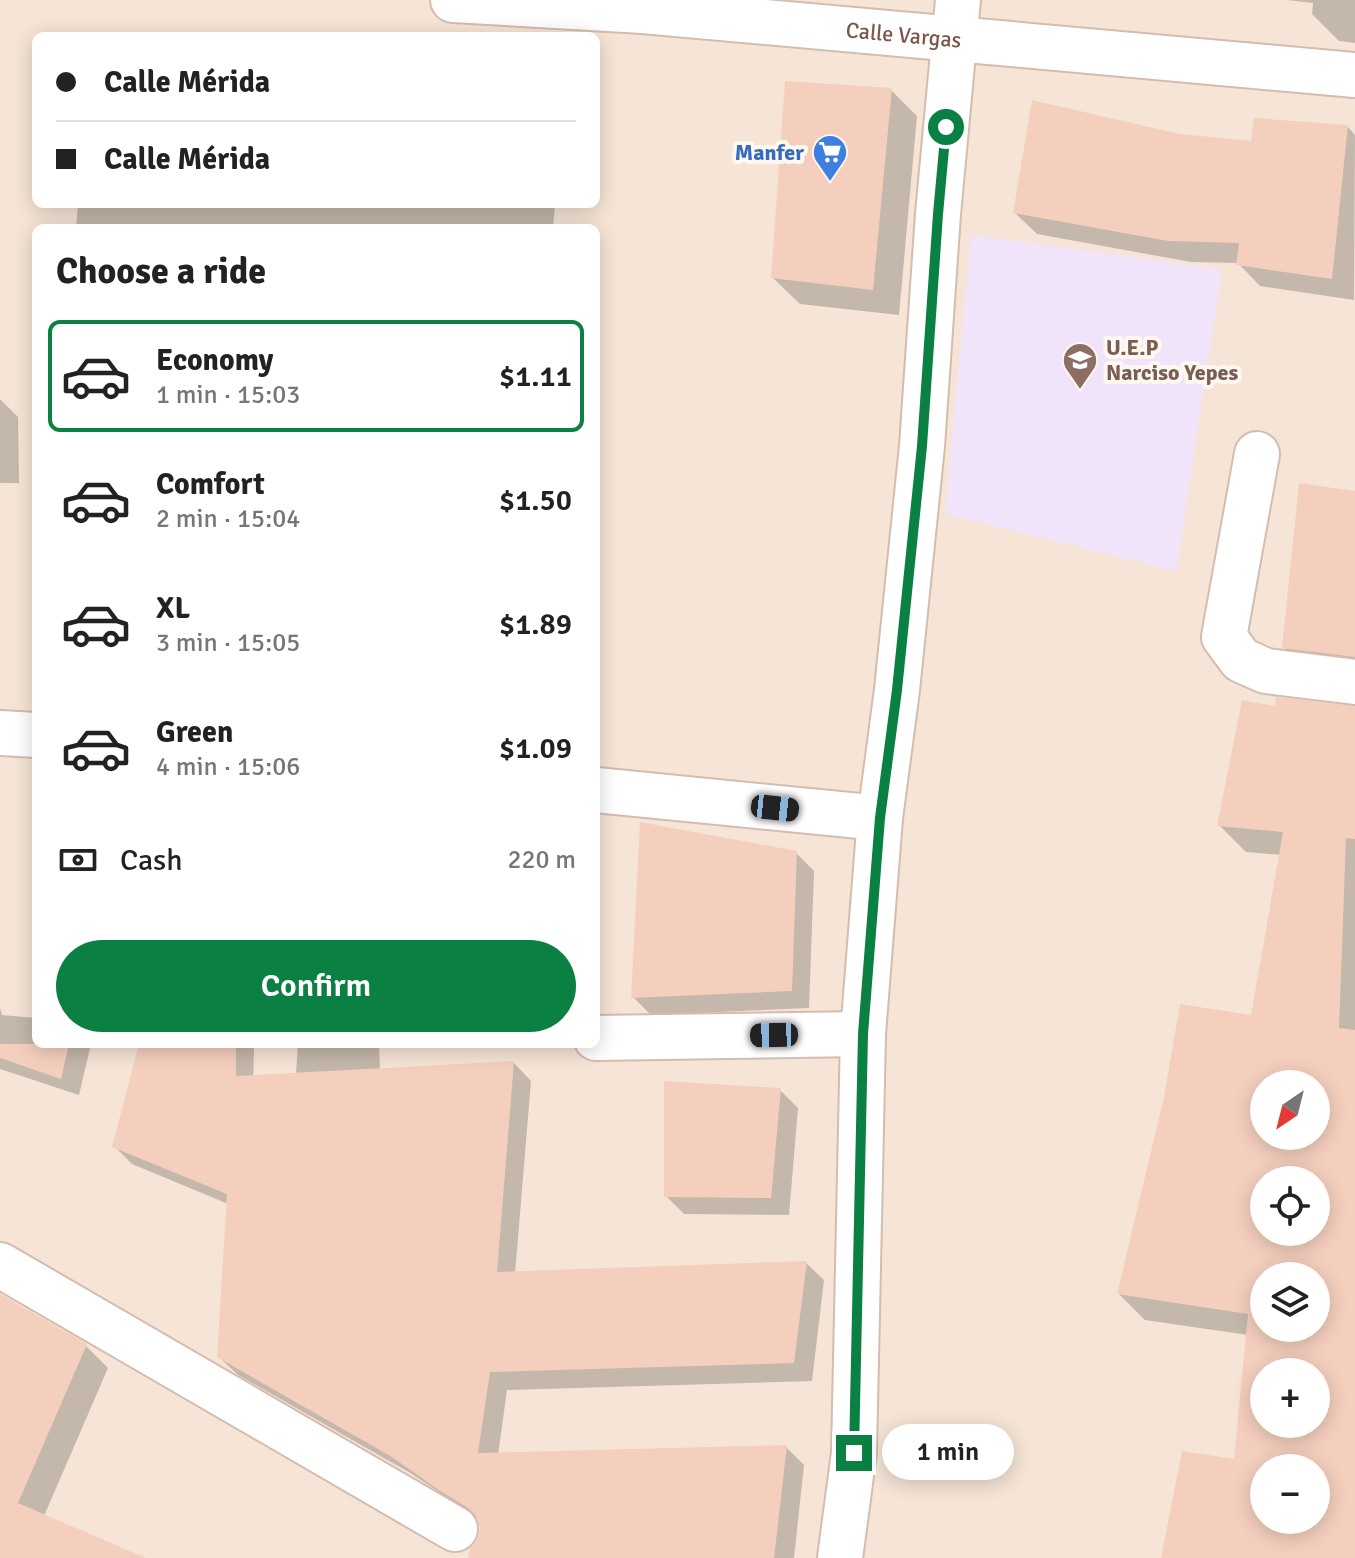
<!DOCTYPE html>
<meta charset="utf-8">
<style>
:root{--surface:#fff;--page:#f2f2f2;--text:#222;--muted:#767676;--line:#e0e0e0;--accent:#0b8043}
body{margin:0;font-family:Signika,sans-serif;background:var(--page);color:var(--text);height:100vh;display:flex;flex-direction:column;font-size:30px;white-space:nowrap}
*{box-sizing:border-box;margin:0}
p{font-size:26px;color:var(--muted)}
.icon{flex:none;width:44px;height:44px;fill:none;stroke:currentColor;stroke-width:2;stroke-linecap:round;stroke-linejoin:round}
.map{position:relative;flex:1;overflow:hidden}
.panel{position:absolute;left:32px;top:224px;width:568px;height:824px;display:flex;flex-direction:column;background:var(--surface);border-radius:12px;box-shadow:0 4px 20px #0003}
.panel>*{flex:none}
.hud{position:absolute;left:32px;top:32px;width:568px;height:176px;border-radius:12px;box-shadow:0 4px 20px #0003;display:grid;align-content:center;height:176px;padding:0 24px;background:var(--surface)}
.needle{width:52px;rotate:215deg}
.buttons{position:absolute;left:1250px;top:1070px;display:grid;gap:16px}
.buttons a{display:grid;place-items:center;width:80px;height:80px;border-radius:50%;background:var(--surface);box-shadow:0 4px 20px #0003;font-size:40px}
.end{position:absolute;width:36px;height:36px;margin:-18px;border:10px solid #0b8043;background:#fff;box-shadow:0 0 0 4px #fff}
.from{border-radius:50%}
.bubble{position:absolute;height:56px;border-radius:28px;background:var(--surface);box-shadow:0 4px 20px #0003;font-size:26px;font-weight:600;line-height:56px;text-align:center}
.car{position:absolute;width:24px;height:48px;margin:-24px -12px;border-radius:10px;box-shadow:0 0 6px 2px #0007;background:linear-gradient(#222 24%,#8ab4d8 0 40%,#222 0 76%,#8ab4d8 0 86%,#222 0)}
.hud b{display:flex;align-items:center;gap:28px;height:76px;font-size:30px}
.hud b+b{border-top:2px solid var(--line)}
.hud i{width:20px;height:20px;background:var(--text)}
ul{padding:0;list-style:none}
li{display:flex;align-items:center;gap:24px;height:112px;margin:0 16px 12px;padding:0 8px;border:4px solid transparent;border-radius:12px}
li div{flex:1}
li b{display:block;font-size:30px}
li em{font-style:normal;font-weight:600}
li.selected{border-color:var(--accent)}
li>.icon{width:72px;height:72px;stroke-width:1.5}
h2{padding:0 24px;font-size:36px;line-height:96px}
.pay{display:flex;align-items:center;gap:20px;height:88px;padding:0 24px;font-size:30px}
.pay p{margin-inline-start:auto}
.action{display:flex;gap:16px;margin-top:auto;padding:16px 24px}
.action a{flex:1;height:92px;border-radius:48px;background:var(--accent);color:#fff;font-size:32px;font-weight:600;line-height:92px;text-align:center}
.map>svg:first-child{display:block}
.residential{fill:#f6e5d6;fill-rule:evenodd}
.education{fill:#f1e4fa}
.shadow{fill:#0003;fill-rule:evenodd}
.building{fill:#f5cfbe;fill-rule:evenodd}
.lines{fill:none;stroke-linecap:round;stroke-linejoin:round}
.minor-casing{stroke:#d4bcaf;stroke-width:48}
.minor{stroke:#fff;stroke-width:44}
.route{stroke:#0b8043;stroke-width:10}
.labels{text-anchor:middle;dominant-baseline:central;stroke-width:8;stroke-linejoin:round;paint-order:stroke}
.street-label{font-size:22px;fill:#7a5749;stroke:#fff8f0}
.shop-label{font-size:22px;font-weight:bold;fill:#366cbe;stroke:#fff8f0;text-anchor:end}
.education-label{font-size:22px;font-weight:bold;fill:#785e54;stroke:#fff8f0;text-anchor:start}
</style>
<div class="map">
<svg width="1355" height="1558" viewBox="0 0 1355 1558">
<rect width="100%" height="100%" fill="#fef3e8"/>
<path class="residential" d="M0,0H1355V1558H0ZM36,36H596V204H36ZM36,228H596V1044H36ZM1264,1084H1316V1136H1264ZM1264,1180H1316V1232H1264ZM1264,1276H1316V1328H1264ZM1264,1372H1316V1424H1264ZM1264,1468H1316V1520H1264Z"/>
<path class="education" d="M971,235L1222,269L1176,571L945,514Z"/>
<path class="shadow" d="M1287,0H1355V43L1339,41L1312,14L1313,3Z
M891,90L917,116L899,315L800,304L773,278Z
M1348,127L1355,135L1354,300L1260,286L1238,263L1191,262L1037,234L1015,213L1180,136L1253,143Z
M78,204H555L553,228H76Z
M0,399L18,417L19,483H0Z
M1355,493V679L1310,673L1284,647Z
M1277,708H1355V1558H1163L1235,1461L1248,1335L1145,1320L1119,1294L1253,1017L1281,855L1246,852L1219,825ZM1264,1084H1316V1136H1264ZM1264,1180H1316V1232H1264ZM1264,1276H1316V1328H1264ZM1264,1372H1316V1424H1264ZM1264,1468H1316V1520H1264Z
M796,853L814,871L809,1008L651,1015L633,997Z
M0,1008L2,1015L36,1018V1044H91L79,1095L0,1069Z
M141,1044H251L254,1047L250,1213L132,1164L114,1146Z
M298,1044H379L380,1071L514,1063L531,1081L515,1274L806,1263L824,1280L812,1381L507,1390L498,1455L786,1447L804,1465L794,1558H470L482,1530L480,1520L412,1474L238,1375L219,1357L284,1247Z
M780,1090L798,1108L789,1215L684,1214L666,1196Z
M0,1295L86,1346L108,1368L44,1516L141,1558H0Z"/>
<path class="building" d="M785,81L892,88L873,290L771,278Z
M1032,100L1180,134L1251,141L1254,118L1348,125L1332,279L1236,265L1239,243L1168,241L1013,213Z
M1299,483L1355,491V657L1282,648Z
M1276,697L1355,706V839L1346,838L1339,1028L1355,1030V1558H1161L1182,1451L1234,1459L1248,1314L1117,1294L1164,1097L1180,1004L1251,1015L1283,832L1217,826L1242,700L1275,706ZM1264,1084H1316V1136H1264ZM1264,1180H1316V1232H1264ZM1264,1276H1316V1328H1264ZM1264,1372H1316V1424H1264ZM1264,1468H1316V1520H1264Z
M640,822L797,851L792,991L631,998Z
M0,1044H69L61,1079L0,1058Z
M139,1044H236V1076L514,1061L497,1272L807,1261L794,1363L490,1372L478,1453L787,1445L774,1558H468L470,1548L477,1541L480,1528L476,1516L468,1508L440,1491L392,1457L217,1357L227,1194L112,1147Z
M664,1081L781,1088L771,1198L664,1197Z
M0,1294L87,1344L18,1503L146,1558H0Z"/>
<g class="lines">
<g class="minor-casing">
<g id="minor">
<path id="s1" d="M453,0L643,11L1355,75"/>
<path d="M1257,454L1224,637L1241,660L1266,671L1355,682"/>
<path d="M0,733L36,735"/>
<path d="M596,790L880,818"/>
<path d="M596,1038L863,1034"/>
<path d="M0,1265L455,1529"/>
<path d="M840,1558L854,1453L863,1034L880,818L897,690L922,446L938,214L958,0"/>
</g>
</g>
<use href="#minor" class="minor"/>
</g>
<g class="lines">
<path class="route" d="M854,1453L863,1034L880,818L897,690L922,446L938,214L946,127"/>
</g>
<defs>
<g id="supermarket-pin" transform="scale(1.8)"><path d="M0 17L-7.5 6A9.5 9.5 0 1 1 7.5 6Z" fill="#3f7fe0" stroke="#fff8f0"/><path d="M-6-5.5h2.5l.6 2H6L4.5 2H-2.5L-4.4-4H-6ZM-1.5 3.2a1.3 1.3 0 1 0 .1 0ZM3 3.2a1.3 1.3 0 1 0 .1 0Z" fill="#fff"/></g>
<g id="school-pin" transform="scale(1.8)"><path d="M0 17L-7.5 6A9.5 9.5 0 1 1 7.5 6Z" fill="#8d6e63" stroke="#fff8f0"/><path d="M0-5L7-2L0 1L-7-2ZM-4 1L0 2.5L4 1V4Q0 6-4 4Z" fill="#fff"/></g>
</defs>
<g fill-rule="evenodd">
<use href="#supermarket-pin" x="830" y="152"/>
<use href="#school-pin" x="1080" y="360"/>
</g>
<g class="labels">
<g class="street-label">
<text stroke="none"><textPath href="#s1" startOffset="452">Calle Vargas</textPath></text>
</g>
<g class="shop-label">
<text x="804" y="152">Manfer</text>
</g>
<g class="education-label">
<text x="1106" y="347">U.E.P<tspan x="1106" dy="25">Narciso Yepes</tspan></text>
</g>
</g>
</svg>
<div class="buttons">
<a><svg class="needle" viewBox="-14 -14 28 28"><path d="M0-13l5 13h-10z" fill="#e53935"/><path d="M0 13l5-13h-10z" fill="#767676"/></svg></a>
<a><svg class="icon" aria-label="locate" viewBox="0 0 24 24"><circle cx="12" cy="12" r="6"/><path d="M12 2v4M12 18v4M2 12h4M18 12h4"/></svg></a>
<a><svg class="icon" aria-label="layers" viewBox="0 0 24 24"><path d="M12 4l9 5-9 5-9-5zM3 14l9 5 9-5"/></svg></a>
<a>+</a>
<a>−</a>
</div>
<i class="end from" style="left:946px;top:127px"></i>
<i class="end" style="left:854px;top:1453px"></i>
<div class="bubble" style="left:882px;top:1424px;width:132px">1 min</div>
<i class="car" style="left:775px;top:808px;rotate:96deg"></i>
<i class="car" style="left:774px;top:1035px;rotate:269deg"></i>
<div class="hud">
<b><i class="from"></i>Calle Mérida</b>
<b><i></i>Calle Mérida</b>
</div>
<section class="panel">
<h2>Choose a ride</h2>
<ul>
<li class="selected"><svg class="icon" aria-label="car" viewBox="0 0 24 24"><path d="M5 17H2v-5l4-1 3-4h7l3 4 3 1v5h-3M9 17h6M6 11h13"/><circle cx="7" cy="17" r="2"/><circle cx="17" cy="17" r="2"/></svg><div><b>Economy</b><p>1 min · 15:03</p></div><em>$1.11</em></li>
<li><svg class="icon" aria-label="car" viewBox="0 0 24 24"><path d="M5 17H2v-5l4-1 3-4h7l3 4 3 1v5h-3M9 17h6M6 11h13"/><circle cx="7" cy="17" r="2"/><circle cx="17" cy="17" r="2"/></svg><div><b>Comfort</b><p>2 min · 15:04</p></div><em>$1.50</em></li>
<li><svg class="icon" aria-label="car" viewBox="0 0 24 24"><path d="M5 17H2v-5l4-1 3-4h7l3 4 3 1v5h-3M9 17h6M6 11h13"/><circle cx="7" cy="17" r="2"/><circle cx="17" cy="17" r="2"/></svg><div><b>XL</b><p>3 min · 15:05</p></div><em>$1.89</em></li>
<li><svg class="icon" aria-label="car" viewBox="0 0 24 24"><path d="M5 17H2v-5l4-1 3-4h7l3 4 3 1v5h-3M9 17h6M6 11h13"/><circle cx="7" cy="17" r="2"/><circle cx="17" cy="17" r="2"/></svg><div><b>Green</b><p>4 min · 15:06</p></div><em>$1.09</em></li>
</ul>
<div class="pay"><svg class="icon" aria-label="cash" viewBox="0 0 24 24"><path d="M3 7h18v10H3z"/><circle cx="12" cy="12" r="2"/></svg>Cash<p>220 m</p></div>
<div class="action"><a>Confirm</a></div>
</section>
</div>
